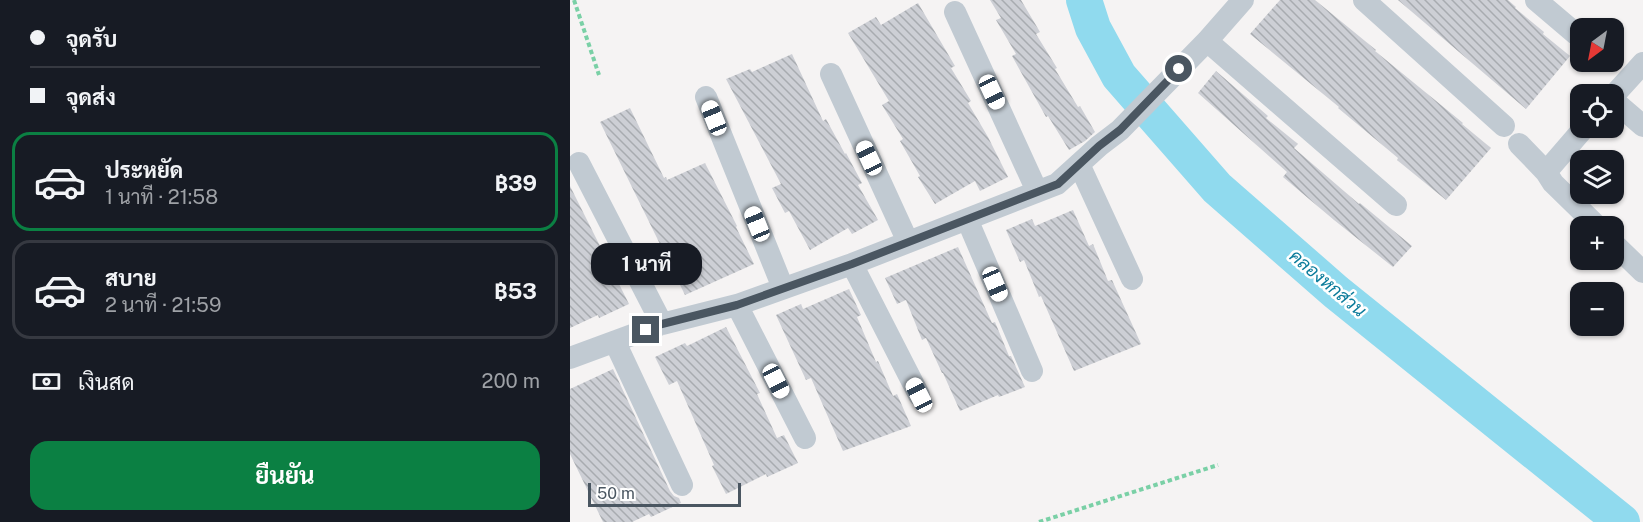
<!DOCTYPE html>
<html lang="th">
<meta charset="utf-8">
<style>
:root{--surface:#171b24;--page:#242831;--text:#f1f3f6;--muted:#9ea1a6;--line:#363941;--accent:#0b8043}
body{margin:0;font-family:"Public Sans",Sarabun,sans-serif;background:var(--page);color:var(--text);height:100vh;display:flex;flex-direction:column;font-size:22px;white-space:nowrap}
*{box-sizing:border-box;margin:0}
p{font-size:20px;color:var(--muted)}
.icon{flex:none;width:33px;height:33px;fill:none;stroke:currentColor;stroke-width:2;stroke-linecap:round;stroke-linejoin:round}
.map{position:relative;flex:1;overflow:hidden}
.panel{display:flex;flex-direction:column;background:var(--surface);width:570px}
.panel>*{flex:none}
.hud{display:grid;align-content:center;height:132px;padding:0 30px;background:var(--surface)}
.needle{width:39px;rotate:212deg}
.buttons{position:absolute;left:1000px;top:18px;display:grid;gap:12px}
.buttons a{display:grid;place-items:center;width:54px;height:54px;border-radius:12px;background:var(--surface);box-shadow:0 2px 4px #0004;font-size:30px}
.scale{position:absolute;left:18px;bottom:15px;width:153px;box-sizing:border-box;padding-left:6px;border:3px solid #4a5661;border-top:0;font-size:16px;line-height:21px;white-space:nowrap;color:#4a5661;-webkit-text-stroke:4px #fff;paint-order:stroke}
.end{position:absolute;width:27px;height:27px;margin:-14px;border:8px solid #4a5661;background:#fff;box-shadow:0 0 0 3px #fff}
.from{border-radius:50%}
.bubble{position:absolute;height:42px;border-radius:18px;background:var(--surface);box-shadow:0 2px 4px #0004;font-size:20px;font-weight:700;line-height:42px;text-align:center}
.car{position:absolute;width:18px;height:36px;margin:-18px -9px;border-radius:8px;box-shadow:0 0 4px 2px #0007;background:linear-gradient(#fff 24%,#345 0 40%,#fff 0 76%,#345 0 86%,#fff 0)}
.hud b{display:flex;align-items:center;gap:21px;height:57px;font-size:22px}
.hud b+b{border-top:2px solid var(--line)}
.hud i{width:15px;height:15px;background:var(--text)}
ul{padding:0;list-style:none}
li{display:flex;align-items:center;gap:18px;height:99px;margin:0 12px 9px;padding:0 18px;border:3px solid var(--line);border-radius:18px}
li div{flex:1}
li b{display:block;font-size:22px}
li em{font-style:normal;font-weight:700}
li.selected{border-color:var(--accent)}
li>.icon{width:54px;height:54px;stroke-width:1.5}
.pay{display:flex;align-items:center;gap:15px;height:66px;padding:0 30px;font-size:22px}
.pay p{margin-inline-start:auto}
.button{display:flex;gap:12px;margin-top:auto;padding:12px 30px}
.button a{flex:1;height:69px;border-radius:18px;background:var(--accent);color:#fff;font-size:24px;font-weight:700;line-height:69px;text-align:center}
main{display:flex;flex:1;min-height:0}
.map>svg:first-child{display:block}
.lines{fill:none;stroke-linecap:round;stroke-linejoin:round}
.river{stroke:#90daee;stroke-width:36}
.building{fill:url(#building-back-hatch)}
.path{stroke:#7ad0a6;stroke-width:4;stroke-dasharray:4.5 3;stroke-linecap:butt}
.minor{stroke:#c1cad2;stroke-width:22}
.route{stroke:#4a5661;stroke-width:8}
.labels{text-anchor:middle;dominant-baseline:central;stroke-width:5;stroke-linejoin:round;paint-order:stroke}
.water-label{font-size:18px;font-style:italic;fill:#0c7c9b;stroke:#fff}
</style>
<main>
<section class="panel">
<div class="hud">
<b><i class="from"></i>จุดรับ</b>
<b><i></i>จุดส่ง</b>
</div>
<ul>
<li class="selected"><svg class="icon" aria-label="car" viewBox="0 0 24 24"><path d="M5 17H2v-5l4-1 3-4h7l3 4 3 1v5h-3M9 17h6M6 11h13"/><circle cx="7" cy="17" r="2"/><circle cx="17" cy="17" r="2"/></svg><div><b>ประหยัด</b><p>1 นาที · 21:58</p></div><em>฿39</em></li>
<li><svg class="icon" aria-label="car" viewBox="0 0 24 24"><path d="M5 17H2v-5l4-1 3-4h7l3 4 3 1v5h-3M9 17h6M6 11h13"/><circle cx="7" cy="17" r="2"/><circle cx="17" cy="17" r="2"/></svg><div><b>สบาย</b><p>2 นาที · 21:59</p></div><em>฿53</em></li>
</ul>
<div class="pay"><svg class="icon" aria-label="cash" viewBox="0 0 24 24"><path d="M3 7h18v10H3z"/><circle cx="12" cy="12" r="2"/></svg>เงินสด<p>200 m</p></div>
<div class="button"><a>ยืนยัน</a></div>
</section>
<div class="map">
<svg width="1073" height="522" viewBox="0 0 1073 522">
<defs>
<pattern id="building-back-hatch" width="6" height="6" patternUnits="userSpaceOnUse" patternTransform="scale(1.5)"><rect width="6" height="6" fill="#cdcfd5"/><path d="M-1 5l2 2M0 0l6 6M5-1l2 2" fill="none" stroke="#a8abb0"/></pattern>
</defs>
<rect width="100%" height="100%" fill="#f5f3f3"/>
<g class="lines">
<path class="river" d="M514,0L523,28L549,76L647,188L766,292L1052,522"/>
</g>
<path class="building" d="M420,0H451L470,32L466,34L487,68L485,69L508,107L510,106L525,132L515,141L499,150L478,116L476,117L442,56L446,54L426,20L431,18Z
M710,0H745L806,50L805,51L893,123L892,124L921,148L876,200L827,160L828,158L768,108L769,107L680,34Z
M828,0H938L946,7L945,8L974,32L973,34L1000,56L956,109Z
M348,3L385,66L381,68L401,101L398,103L418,137L438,177L410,191L405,181L365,204L348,177L350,176L330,141L333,139L312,105L319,101L278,33L306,17L311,25Z
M222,54L253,121L256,119L275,154L276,153L292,183L288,185L308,220L282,234L278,228L240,250L219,211L215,213L202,188L211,184L156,79L180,69L182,72Z
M646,71L698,116L696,118L728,144L724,148L789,204L790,203L842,246L823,267L764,220L713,177L717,172L628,93Z
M60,108L94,178L96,177L97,180L135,163L167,226L166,227L184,264L115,295L30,122Z
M0,186L59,304L29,318L28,315L0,328Z
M503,210L519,246L523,244L538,281L542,280L571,344L504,371L471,296L469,297L454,260L450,262L436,230L462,219L465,226Z
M388,247L422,323L425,322L439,356H441L455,387L429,397L428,395L390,411L373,373H372L356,338L352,340L336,300L327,304L315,278Z
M279,289L291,315L287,317L306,362L308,361L323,396L327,394L341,426L273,451L241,378L236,380L206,315L231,304L233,309Z
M156,327L190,393L187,394L207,438L214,435L228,463L197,477L196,474L156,494L142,466L144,465L107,381L99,385L85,357L115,343L117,346Z
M43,369L100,491L104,496L109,498L111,503L81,517L79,514L62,522H33L0,454V389Z"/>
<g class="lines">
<path class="path" d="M4,0L29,75
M469,522L648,465"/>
<path class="minor" d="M794,0L934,126
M966,0L1006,34
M385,12L467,191
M637,41L826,205
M261,74L338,242
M1044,95L1073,63
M136,97L213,288
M1044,101L1073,126
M1014,128L976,172L983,183L1027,226
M949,144L976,172
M9,163L92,324
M509,164L562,279
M397,219L462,371
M1044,244L1073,272
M282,264L349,395
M167,305L235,438
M45,342L112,485
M0,358L92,324L167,305L282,264L487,184L529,146L550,130L637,41L673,0"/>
</g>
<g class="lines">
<path class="route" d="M76,330L92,324L167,305L282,264L488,184L529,146L550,130L609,69"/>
</g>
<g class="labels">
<g class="water-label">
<text transform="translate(758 283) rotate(40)">คลองหกส่วน</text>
</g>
</g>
</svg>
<div class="buttons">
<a><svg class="needle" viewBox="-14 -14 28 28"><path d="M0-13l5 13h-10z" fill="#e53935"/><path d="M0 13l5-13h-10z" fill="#9ea1a6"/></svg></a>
<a><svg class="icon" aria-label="locate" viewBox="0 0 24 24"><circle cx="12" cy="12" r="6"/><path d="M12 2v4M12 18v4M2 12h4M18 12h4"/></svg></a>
<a><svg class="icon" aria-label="layers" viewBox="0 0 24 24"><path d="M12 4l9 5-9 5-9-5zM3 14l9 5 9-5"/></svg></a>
<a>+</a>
<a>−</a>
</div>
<div class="scale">50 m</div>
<i class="end from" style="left:609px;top:69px"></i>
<i class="end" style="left:76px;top:330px"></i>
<div class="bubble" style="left:21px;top:243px;width:111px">1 นาที</div>
<i class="car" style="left:422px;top:92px;rotate:155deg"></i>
<i class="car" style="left:144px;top:118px;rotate:338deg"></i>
<i class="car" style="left:299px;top:158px;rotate:335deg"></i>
<i class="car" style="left:187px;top:224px;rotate:338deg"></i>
<i class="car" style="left:425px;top:284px;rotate:157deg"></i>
<i class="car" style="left:206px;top:381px;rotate:153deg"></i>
<i class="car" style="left:349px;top:395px;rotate:333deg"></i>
</div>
</main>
